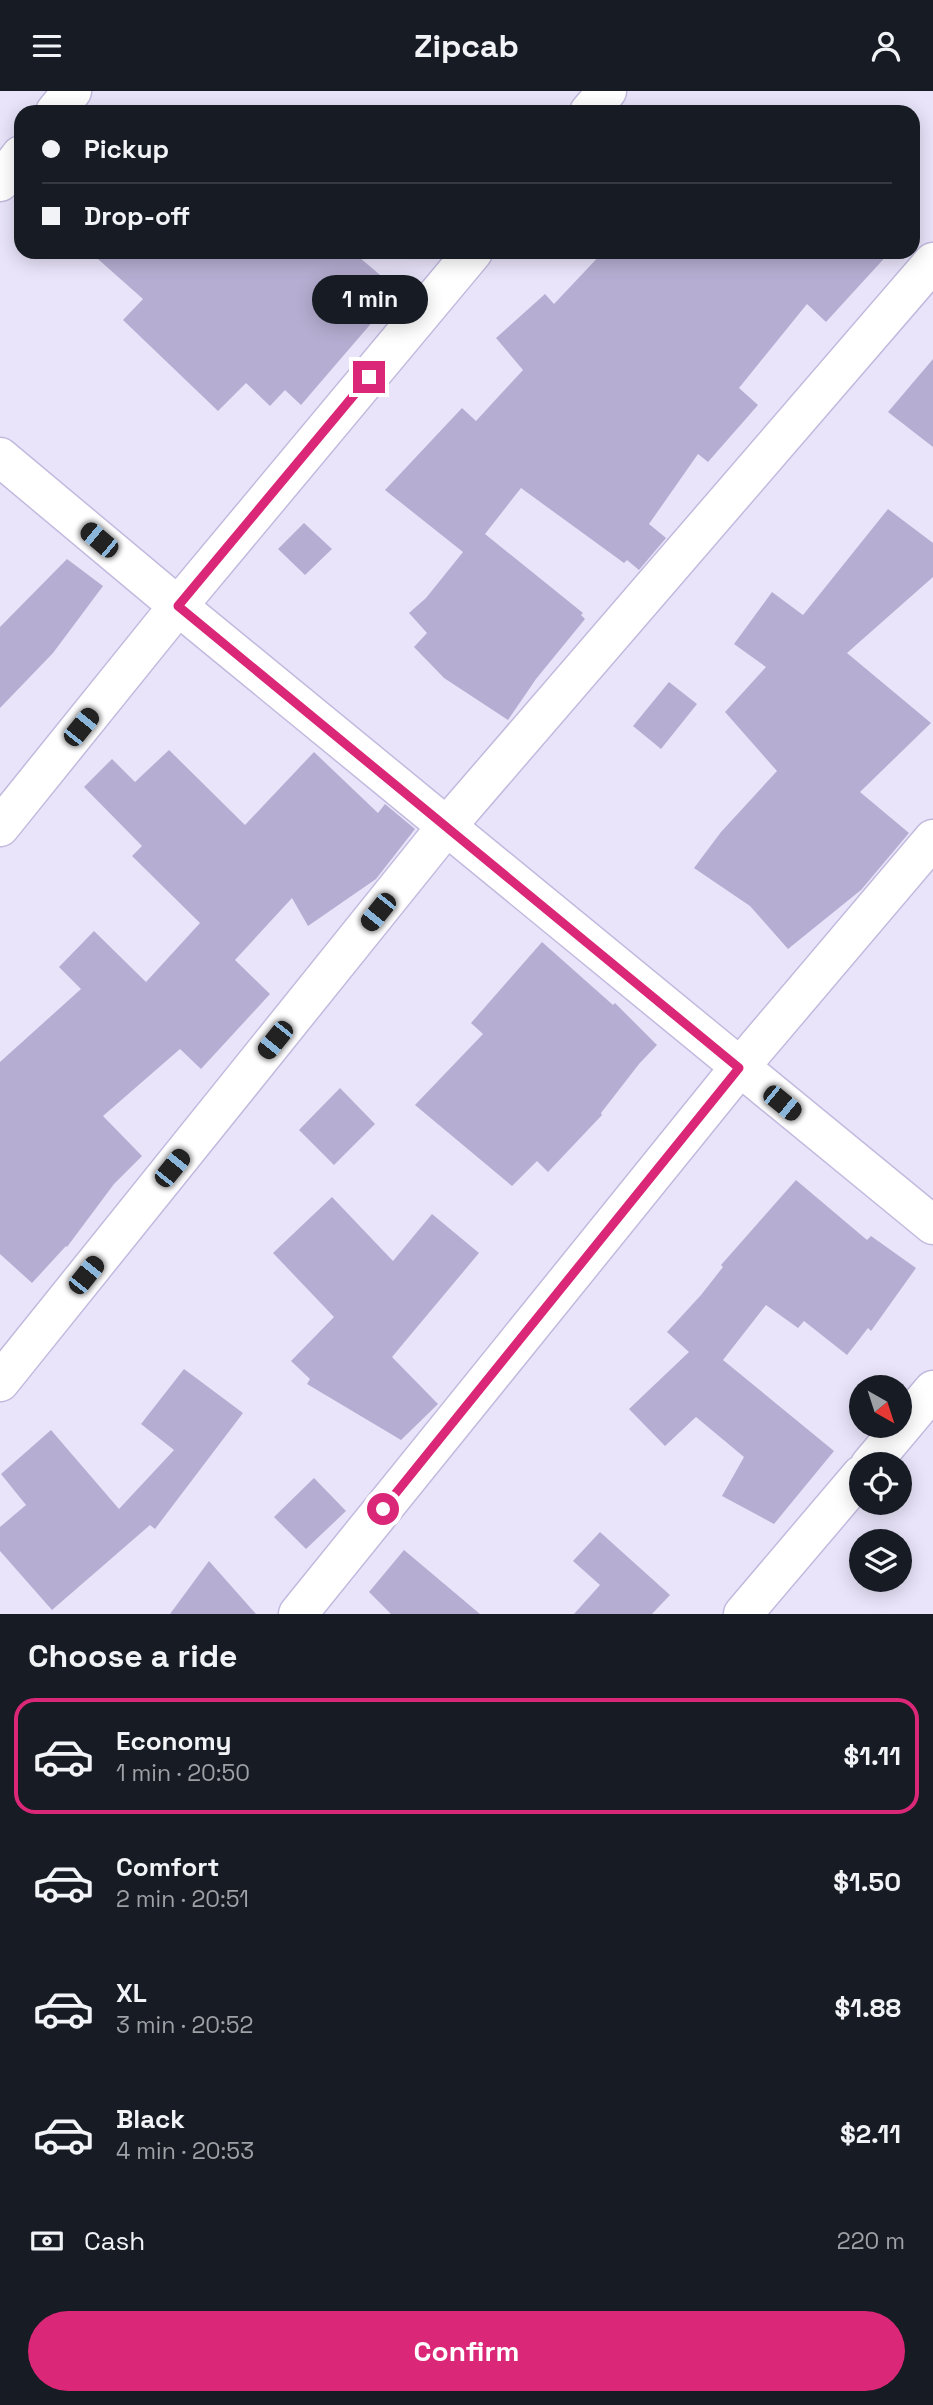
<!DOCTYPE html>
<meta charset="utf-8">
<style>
:root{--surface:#171b24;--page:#242831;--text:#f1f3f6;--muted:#9ea1a6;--line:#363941;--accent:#db2777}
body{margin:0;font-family:"Space Grotesk",sans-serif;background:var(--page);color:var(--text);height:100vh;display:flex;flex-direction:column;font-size:26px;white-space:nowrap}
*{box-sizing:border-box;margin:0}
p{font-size:23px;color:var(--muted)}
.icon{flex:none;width:38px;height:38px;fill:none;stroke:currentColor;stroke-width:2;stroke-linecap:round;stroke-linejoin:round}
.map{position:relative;height:1523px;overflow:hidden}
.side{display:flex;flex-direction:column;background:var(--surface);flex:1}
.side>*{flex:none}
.top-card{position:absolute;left:14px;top:14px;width:906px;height:154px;border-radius:21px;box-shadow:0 4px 18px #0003;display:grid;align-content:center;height:154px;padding:0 28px;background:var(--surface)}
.needle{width:46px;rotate:141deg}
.fabs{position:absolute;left:849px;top:1284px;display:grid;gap:14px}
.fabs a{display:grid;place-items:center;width:63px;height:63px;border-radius:50%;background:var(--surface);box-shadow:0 4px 18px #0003;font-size:35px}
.end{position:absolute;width:32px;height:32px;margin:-16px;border:9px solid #db2777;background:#fff;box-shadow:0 0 0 4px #fff}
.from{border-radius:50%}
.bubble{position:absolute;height:49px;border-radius:24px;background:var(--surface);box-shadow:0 4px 18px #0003;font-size:23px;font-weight:700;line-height:49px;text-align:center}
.car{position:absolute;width:21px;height:42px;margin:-21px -10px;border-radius:9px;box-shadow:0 0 5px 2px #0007;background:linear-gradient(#222 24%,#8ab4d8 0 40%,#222 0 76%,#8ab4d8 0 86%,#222 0)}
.top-card b{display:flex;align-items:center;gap:24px;height:66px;font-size:26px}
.top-card b+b{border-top:2px solid var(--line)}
.top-card i{width:18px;height:18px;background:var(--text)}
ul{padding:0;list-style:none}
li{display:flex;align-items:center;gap:21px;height:116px;margin:0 14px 10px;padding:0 14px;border:4px solid transparent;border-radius:21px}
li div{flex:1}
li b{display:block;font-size:26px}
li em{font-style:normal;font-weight:700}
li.current{border-color:var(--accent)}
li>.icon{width:63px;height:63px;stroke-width:1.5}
h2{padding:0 28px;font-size:32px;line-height:84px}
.pay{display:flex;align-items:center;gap:18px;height:77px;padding:0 28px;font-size:26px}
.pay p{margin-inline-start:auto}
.primary-button{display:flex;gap:14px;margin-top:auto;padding:14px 28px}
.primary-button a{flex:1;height:80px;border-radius:42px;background:var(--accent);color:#fff;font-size:28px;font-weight:700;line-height:80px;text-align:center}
header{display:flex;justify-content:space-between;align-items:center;height:91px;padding:0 28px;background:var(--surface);font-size:32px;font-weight:700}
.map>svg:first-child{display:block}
.building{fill:#b6aed2}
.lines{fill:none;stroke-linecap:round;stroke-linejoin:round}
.street-casing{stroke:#c2bade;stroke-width:41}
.street{stroke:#fff;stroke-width:38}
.route{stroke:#db2777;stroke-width:9}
</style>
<header><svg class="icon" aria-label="menu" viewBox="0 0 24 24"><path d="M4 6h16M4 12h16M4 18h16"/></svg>Zipcab<svg class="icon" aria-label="person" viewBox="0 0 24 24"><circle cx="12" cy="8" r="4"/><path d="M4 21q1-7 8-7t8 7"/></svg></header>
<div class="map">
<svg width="933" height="1523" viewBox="0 0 933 1523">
<rect width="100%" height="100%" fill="#e9e4fa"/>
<path class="building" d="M90,161H353L399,200L301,314L285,299L270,315L246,292L218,320L123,229L143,208Z
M603,161H890L826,231L807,213L739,297L758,314L708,371L698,363L649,433L666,447L639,479L627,469L624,472L521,397L485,443L583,522L581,524L585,528L536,588L508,629L444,587L414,556L427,542L409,522L426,507L463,461L385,399L462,317L476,330L523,279L496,247L545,203L554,213Z
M933,268V356L888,321Z
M888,418L933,452V486L847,562L931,632L860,701L909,742L861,799L788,858L750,815L694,777L721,741L777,680L725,621L766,576L734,553L772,501L803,524Z
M304,432L332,458L305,484L278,458Z
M67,468L103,495L53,562L0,617V536Z
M669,591L697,613L661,658L633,635Z
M169,659L245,734L314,661L378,722L385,713L415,738L376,788L308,835L292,807L235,869L270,903L201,978L180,958L103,1025L142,1065L114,1093L67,1156L66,1155L32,1192L0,1163V971L81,898L59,876L94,840L146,891L200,832L132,765L142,755L84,696L112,668L135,691Z
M542,851L613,914L615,912L657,954L639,973L601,1022L602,1024L548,1081L537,1070L512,1095L415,1014L483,943L471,932Z
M340,997L375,1033L334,1074L299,1039Z
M796,1089L867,1149L871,1145L916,1177L871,1240L868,1237L847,1264L804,1230L798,1237L766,1214L723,1269L834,1360L774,1433L722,1405L744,1366L696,1326L665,1355L629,1318L689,1261L667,1241L701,1204L723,1176L721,1174Z
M332,1106L393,1170L432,1123L479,1162L392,1266L438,1313L401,1349L307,1293L310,1288L291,1270L334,1226L273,1162Z
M184,1278L243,1322L155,1438L150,1434L52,1519L0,1460V1436L26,1414L1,1383L51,1339L119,1418L174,1359L141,1333Z
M314,1387L346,1420L306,1458L274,1426Z
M600,1441L670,1504L652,1523H574L600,1494L573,1470Z
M404,1459L480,1523H391L369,1501Z
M209,1470L256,1523H170Z"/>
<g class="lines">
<g class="street-casing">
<path id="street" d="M55,21L72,0
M589,21L607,0
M0,91L21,64
M0,366L178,515L933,1134
M0,736L178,515L473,161
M0,1291L446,736L933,171
M870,1374L933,1299
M298,1523L739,977L933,748
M743,1523L861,1384"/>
</g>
<use href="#street" class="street"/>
</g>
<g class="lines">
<path class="route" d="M369,286L178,515L739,977L383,1418"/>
</g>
</svg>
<div class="fabs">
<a><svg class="needle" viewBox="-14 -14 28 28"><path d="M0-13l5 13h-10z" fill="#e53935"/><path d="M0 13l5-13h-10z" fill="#9ea1a6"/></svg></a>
<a><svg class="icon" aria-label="locate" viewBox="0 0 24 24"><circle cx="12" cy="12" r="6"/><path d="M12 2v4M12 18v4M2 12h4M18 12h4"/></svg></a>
<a><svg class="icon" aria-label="layers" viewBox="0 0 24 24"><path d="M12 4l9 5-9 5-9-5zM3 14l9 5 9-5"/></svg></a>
</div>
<i class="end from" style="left:383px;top:1418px"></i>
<i class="end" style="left:369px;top:286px"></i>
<div class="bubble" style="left:312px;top:184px;width:116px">1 min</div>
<i class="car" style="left:99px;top:449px;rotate:310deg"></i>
<i class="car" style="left:81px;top:636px;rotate:39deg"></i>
<i class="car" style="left:378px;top:821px;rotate:219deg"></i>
<i class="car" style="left:275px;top:949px;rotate:219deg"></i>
<i class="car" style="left:782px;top:1012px;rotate:129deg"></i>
<i class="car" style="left:172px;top:1077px;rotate:39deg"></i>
<i class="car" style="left:86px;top:1184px;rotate:39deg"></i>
<div class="top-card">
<b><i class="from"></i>Pickup</b>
<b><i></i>Drop-off</b>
</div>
</div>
<section class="side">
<h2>Choose a ride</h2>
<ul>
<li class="current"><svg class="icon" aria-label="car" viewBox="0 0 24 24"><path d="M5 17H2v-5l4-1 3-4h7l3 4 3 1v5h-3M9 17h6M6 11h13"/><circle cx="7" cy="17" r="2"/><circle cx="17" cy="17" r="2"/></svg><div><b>Economy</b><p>1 min · 20:50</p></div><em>$1.11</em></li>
<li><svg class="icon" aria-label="car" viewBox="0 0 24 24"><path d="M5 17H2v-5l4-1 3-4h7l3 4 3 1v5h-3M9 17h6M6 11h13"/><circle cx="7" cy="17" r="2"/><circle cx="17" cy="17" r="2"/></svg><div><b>Comfort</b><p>2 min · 20:51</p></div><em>$1.50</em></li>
<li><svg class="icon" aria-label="car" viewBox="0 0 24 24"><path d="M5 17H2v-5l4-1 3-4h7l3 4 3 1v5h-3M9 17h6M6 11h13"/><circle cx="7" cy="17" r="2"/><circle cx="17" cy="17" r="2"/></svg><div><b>XL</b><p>3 min · 20:52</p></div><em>$1.88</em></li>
<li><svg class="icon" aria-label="car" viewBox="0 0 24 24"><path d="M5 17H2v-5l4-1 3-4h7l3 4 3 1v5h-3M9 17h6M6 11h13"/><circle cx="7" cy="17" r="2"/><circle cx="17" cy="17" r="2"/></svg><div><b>Black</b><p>4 min · 20:53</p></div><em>$2.11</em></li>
</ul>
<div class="pay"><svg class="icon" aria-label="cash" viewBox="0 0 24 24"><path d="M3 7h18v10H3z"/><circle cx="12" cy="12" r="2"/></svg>Cash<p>220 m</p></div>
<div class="primary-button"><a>Confirm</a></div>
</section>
